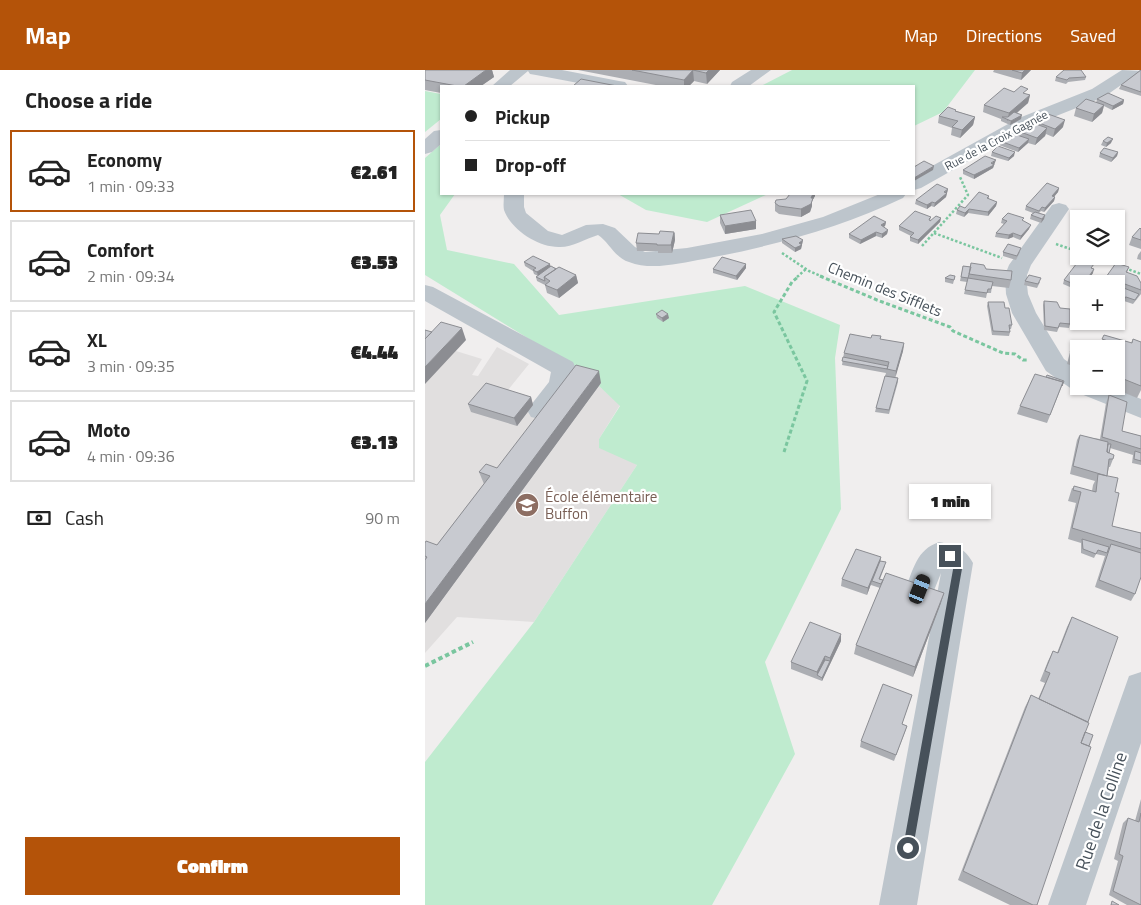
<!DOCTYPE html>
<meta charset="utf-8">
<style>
:root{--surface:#fff;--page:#f6f6f6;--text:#222;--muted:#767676;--line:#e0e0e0;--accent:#b45309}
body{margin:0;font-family:"Titillium Web",sans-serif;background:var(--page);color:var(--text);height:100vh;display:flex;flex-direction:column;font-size:19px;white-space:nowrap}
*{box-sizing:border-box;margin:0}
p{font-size:16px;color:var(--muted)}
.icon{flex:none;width:28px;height:28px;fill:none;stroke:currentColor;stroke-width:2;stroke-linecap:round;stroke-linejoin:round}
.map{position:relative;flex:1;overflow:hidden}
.panel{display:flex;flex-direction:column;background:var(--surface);width:425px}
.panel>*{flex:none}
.top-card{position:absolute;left:15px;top:15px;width:475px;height:110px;border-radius:0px;box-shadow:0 1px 4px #0004;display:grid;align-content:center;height:110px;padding:0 25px;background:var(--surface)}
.fabs{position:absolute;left:645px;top:140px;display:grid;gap:10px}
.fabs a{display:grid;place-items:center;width:55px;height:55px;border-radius:0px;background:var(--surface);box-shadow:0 1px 4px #0004;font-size:25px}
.end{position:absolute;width:22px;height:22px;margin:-11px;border:6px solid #47515a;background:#fff;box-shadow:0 0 0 2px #fff}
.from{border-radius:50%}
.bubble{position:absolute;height:35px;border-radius:0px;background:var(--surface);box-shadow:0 1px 4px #0004;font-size:16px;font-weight:800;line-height:35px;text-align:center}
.car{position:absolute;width:15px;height:30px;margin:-15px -8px;border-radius:6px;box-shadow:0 0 4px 1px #0007;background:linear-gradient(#222 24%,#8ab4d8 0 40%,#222 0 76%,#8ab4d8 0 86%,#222 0)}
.top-card b{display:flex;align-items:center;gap:18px;height:48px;font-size:19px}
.top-card b+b{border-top:1px solid var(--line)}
.top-card i{width:12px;height:12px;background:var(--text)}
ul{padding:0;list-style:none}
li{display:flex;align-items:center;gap:15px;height:82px;margin:0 10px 8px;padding:0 15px;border:2px solid var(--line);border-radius:0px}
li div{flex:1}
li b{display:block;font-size:19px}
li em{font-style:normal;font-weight:800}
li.active{border-color:var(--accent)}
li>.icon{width:45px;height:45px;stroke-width:1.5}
h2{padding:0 25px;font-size:22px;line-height:60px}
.pay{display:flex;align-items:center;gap:12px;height:55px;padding:0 25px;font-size:19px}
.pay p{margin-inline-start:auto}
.action{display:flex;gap:10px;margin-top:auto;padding:10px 25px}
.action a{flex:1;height:58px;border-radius:0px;background:var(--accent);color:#fff;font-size:20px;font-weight:800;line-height:58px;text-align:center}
header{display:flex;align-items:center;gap:30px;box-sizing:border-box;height:70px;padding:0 25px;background:var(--accent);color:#fff}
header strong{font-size:24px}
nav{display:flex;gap:28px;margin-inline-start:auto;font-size:18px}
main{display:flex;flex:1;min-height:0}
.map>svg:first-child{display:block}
.education{fill:#e1dfdf}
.green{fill:#bfebcf}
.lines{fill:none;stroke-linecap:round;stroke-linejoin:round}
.path-far2{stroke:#7ac69f;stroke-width:2.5;stroke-dasharray:2.5 2;stroke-linecap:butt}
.path-far1{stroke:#7ac69f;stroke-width:3;stroke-dasharray:4 2.5;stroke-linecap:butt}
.path{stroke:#7ac69f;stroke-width:4;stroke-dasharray:4.5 3;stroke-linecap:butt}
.minor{fill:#bdc5cc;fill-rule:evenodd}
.wall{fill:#acaeb3}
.shaded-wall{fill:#8c8d92}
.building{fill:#c8cad0;stroke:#8c8d92}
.route{fill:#47515a}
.labels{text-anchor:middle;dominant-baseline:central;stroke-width:4.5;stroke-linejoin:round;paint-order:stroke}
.far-street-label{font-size:12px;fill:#47515a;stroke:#fff}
.street-label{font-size:15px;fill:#47515a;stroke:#fff}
.education-label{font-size:15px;fill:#785e54;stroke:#fff;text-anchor:start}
.near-street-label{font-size:18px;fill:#47515a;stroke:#fff}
</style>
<header>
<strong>Map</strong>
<nav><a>Map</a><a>Directions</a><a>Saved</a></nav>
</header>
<main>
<section class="panel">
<h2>Choose a ride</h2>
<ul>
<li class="active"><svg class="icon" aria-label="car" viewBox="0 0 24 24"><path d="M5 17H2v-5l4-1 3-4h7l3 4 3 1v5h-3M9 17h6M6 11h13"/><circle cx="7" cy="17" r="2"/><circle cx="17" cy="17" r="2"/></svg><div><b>Economy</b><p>1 min · 09:33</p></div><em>€2.61</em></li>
<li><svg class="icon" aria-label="car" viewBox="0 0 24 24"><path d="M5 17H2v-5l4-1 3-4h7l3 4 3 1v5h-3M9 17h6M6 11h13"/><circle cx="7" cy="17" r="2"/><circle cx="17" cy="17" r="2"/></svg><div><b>Comfort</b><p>2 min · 09:34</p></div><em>€3.53</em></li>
<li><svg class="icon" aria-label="car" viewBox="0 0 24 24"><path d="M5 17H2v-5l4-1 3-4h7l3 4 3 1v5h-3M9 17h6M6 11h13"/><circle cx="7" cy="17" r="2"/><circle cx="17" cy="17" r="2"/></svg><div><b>XL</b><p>3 min · 09:35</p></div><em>€4.44</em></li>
<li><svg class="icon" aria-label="car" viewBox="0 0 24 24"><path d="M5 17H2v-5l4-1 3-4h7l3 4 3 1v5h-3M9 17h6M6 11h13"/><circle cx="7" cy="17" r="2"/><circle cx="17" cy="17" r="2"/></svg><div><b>Moto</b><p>4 min · 09:36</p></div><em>€3.13</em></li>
</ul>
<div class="pay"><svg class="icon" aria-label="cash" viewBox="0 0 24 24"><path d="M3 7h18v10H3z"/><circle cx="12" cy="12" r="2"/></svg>Cash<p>90 m</p></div>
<div class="action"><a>Confirm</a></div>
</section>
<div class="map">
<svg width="716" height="835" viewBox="0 0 716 835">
<rect width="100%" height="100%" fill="#f0eeee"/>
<path class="education" d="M21,264L41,270L31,281L57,289L47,305L53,306L72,277L104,294L79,325L108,335L176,313L174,316L195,335L174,369L212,395L109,552L32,547L0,583V267Z"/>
<path class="green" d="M367,0H550L518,42L489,56V16H336Z
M0,21L16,24V49L0,62Z
M16,74V124H30L15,145L22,180L89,194L134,245L320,216L415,255L410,288L416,439L340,592L370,684L287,835H0V692L109,552L212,395L174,378V369L195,336L174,316L176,313L0,205V88Z
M193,124H343L282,152L221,140Z"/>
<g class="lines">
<path class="path-far2" d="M509,163L577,188
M631,174L654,182
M497,176L543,125L535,107
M357,183L384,201L398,207
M666,186L692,195
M700,198L716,204
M372,207L381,199"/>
<path class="path-far1" d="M395,206L452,230L525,257L528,261L578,283L590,284L598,290H603
M359,382L382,311L349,242L367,212L374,206"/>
<path class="path" d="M0,596L48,572"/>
<path class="minor" d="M85,0H137L194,11L200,12L203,16H169L111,5L105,4L103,1L85,16H67Z
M326,0H346L324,16H305L307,12Z
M697,0L716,1L679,27L606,56L496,118L489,120V106L594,48L667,19Z
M16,60V74L7,82L0,84V69L9,61Z
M79,124H99V137L101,143L123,161L137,165L161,155L178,154L190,158L210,177L220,182L262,178L337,164L398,147L455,124H481L478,128C415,158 348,176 279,189C255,193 227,201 204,192C190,188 184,172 173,165C160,169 148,177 135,177C114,178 86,160 79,140C78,135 79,129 79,124Z
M634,133L641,135L644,139L606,195L602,205V215L603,224L611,243L639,289L654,300V316H685L716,329V348L651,322L621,301L587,243L581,224L580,205L584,195L627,135Z
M0,215L8,217L148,292L151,298L148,314L124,347L115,349L106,347L102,340L124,312L126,302L0,231Z
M514,472C530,475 540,478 548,493L492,835H454L516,503L506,528L495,532L484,528L480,519C489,499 491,480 514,472Z
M716,602V673L661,835H623L704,606Z"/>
</g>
<path class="wall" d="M0,0H67L69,7L56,16H16V23L0,20Z
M153,0H295L282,14L269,11L264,16H236Z
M569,0H606L596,10L568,2Z
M715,0H716V26L694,19L696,15L714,1Z
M631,7H661L660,10L643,12L641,14L630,11Z
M589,22L605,25L603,33L592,43L596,49L585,55L576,51V49L558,42L559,35Z
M672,29L699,30L698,34L687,40L679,36L677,43L667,52L649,46L651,38L671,33Z
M531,40V41L550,47L548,55L535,68L526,65L527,58L513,53L514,46Z
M609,51L638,57L628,67L621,64L620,66L610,75L603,73L593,82L574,75L575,71L589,64L590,60L608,53Z
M678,71L686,73L681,77L676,75Z
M567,82L589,86L583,91L566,86Z
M693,82L692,86L686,92L674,87L675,83Z
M570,94L569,95L568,98L549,109L538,104V100Z
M634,118L633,122L629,127H630L629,131L619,142L616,141L614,143L620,145L619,149L616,153L605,149L606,145L608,143L600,140L601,136Z
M523,119L521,127L509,137L506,136L502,139L490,134L491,130Z
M388,124H390V126L387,131V136L385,142L376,147L354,144L350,141V133Z
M564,126V129L572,132L571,136L563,146L543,143L539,147L531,144L532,140L540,138Z
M295,145L331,151V159L300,164L295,153Z
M506,147L505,151L516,148L515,152L493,174L485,171V167L486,166L474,160V156Z
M577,149L598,151L604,159L595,170L588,167L583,169L570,167L571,163L579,154L576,153Z
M461,152L460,156L458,157L463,160L462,164L457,168L451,166L435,174L424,168V164Z
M716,159V179L704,175L707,167Z
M250,163V170L247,183H233V181H212L211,173L234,164Z
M357,169L378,170L376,179L370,182L357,173Z
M716,181V190L712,189L713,185Z
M578,182H595L591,190L578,186Z
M99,192L125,196L151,205L153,213L134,228L122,223L120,215L112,211L111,207L113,206L109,204L108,201L100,196Z
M538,196L561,199L586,210L584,218L567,216L566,223H562L561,228L539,224L542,212L535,211Z
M704,197L702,203L716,213V224L708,234L699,231L694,233L691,232V214H679L681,207Z
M321,198L312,210L288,203V199Z
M667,198L668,203L660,214H654V217L652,220L638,214L639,210Z
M530,206L528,214L520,212V208Z
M600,211L615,212L612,218L599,215Z
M619,231L645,254L644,258L634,257L632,262L619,260L618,235Z
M563,232L580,238L587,255L586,259H584L585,262L584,266L567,265L562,236Z
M231,244L244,248L238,252L232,248Z
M679,265L706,273L708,269L716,272V320L712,328L683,316H691V279H654V298L642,294L645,282L652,272L674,279Z
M456,266L455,270L479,273L478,281L470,307L473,308V312L464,344L450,342L451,338L461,303L417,295L419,283Z
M621,307L639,311L622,353L592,344L595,336Z
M176,313L0,553V473L12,475L59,414L54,402L72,398Z
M684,325L697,361L716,366V395L707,393L708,385L685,378L684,383L688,389L685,397H684L682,406L690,422L687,456L716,463V507L710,524L706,531L670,517L680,486L671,484L669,488L656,483V473L643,469L651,433L643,431L647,418L667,421L668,415L670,411L645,404L652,370L654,366L675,369L681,333Z
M106,327L108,335L92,356L46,342L43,334Z
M456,487L455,491L460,496L455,509L516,533L488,607L429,584L431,575L455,518L446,515V514L442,525L416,516L417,509Z
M647,547L663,652L660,662L664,676L612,835H585L533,810L600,637L606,625L613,629L620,613L615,611L623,591L628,581L632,583L642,557Z
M416,571L397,611L366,599V592Z
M487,625L477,654L482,656L480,662L469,691L435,677L436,671Z
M716,729V835H702L684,825L693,791L689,789L698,753L703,748L710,751Z"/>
<path class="shaded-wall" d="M61,0H67L69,7L56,16H39Z
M268,0L269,11L264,16H259V10Z
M284,0H295L282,14L281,3Z
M600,0H606L596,10L597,3Z
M605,25L603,33L582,51L584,43Z
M699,30L698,34L687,40L688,36Z
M679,35L677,43L667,52L669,44Z
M597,45L596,49L585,55L586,51Z
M550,47L548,55L535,68L537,60Z
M640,50L638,57L628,67L630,59Z
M622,58L620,66L610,75L612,68Z
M604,69L603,73L593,82L594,78Z
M688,69L686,73L681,77L682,73Z
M590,82L589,86L583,91L584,88Z
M693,82L692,86L686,92L688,88Z
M571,90L568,98L549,109V105Z
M509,96L508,100L489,111V108Z
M634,118L633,122L626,130L627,126Z
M523,119L521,127L509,137L510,133Z
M388,124H390V126L387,131V136L385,142L376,147V139L386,128Z
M630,127L629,131L619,142L620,138Z
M507,132L506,136L502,139V135Z
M572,132L571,136L563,146V142Z
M544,139L543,143L539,147L540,143Z
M620,145L619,149L616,153L617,149Z
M516,148L515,152L493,174V170Z
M331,151V159L300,164V156Z
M461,152L460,156L455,160L456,155Z
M606,155L604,159L595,170L596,166Z
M463,160L462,164L457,168V164Z
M249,162L250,170L247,183L246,175Z
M451,162V166L435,174L436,170Z
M588,163V167L583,169L584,165Z
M378,170L376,179L370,182V178L374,173Z
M125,194L126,198L113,206L112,202Z
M321,194V198L312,210L311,206Z
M669,199L668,203L660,214H659L660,212Z
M151,205L153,213L134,228L132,220Z
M701,227L699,231L694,233L696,229Z
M243,244L244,248L238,252L237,248Z
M37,258L41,270L0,314V297Z
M479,273L478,281L470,309L471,301Z
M174,301L176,313L0,553V534Z
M106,327L108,335L92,356L89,348Z
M456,487L455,494L447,511L442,525L443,518Z
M519,523L516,533L488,607L490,597Z
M416,564V571L397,611V608L405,591V588Z
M400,586V593L392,605V602Z"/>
<path class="building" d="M0,0H61L39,16H32L0,10Z
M207,0H284L281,3L268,0L259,10Z
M587,0H600L597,3Z
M639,0H656L661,7L644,8L642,10L631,7Z
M716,0V22L696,15Z
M156,9L192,16H148Z
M596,16L603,19L598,23L605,25L584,43L559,35L579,18L589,22Z
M683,23L699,30L688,36L672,29Z
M661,29L679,35L669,44L651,38Z
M523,37L531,40L530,41L550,47L537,60L527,57L533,51L514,46Z
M589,42L597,45L586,51L577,47H583Z
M623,44L640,50L630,59L609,51Z
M608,53L622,58L612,68L590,60Z
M589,64L604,69L594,78L575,71Z
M683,67L688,69L682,73L678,71Z
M573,76L590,82L584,88L567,82Z
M679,78L693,82L688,88L675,83Z
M560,86L571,90L566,93L569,95L549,105L538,100Z
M499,91L509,96L489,108V97Z
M622,113L634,118L627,126L630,127L620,138L617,137L614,141L601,136Z
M512,114L523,119L519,122L522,123L510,133L507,132L502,135L491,130Z
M554,122L564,126L562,128L572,132L563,142L544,139L540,143L532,140L535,136L540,138Z
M365,124H388L386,128H388L386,134L376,139L354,136L350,133L351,130L361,129Z
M326,140L331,151L300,156L295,145Z
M490,141L506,147L504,149L505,151L511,146L516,148L493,170L485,167L489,163L474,156Z
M610,142L620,145L617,149L606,145Z
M583,143L599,148L597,150L606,155L596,166L588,163L584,165L571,163L582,151L577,149Z
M449,146L461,152L456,155L463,160L457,164L451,162L436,170L424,164Z
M691,154L696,156L693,160L696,161L691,167Z
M715,158L716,159V170L707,167Z
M235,161L249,162L246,175H232V174L211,173L213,163L234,164Z
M371,166L378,170L374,173L377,175L370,178L357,169Z
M583,174L596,178L592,186L578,182Z
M108,186L125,194L112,202L108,200L111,198L99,192Z
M297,187L321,194L311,206L288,199Z
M655,189L669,194L666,198L669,199L660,212L657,211L655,214H654V216L639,210Z
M546,193L559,195L561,199L587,201L586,210L544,204Z
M691,193L704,197L701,202L712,206L716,213V220L681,207Z
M126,196L131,199L119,207L120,211L111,207Z
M538,196L546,197L543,208L536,207Z
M134,197L151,205L132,220L120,215L125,211L119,207Z
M525,205L530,206L529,210L520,208Z
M604,205L616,208L613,214L600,211Z
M543,208L568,212L566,219H563L562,223L540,220Z
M691,215L714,224L710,230L701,227L696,229L691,227Z
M619,231L632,232L635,238L645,239V254L635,253L633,258L620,256Z
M563,232H579L580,238H584L587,255H584L585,262L568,261Z
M237,240L243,244L237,248L231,244Z
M16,252L37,258L0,297V269Z
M0,260L7,262L0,269Z
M425,264L446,268L447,265L456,266L455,269L479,273L471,301L462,299L464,292L419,283Z
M679,265L707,273L708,269L716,272V316L691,306V279H690L692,274L677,269Z
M652,272L674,279H654V285L645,282Z
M418,287L463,296L462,299L417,291Z
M151,295L174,301L0,534V490L2,487L0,486V473L1,471L12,475L65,406L54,402L61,394L72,398Z
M610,304L638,312L625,345L595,336Z
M622,305L639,311L637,316L638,312L621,307Z
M460,306L473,308L464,340L451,338Z
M61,313L106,327L89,348L43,334Z
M684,325L702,332L697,361L716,366V379L677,367Z
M655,365L683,372L682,382L689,385L688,389H684L682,406L648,396Z
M683,374H686L684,383L682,382Z
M710,381L716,383V391L709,389Z
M673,404L693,408L690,422L694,423L687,456L716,463V479L647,458L656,422L648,420L649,416L671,422Z
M657,469L684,477L682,483L673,480L671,484L658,479Z
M686,474L716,483V507L710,524L674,510Z
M431,479L456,487L443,518L417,509Z
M455,491L461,492L454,509L458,510L456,514L447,511Z
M461,503L519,523L490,597L431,575Z
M647,547L693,567L663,652L614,629L625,603L620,601L628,581L633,583Z
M385,552L416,564L405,588L400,586L392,602L366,592Z
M400,590L405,591L397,608L392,605Z
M458,614L487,625L477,654L482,656L471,685L436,671Z
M606,625L664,653L656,673L666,677L612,835H608L538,801Z
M660,662L668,665L664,676L656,673Z
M716,743V835L688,821L698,786L694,784L703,748L714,752Z
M687,831L694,835H686Z"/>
<path class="route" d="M525,482L538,493L488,778L487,782L483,783L479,782L478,778L529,494L520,486Z"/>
<defs>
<g id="school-disc" transform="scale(1.25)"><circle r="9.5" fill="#8d6e63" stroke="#fff"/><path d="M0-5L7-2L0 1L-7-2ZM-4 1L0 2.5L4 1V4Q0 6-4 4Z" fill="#fff"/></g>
</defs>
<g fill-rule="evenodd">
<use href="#school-disc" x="102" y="435"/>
</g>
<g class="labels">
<g class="far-street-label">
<text transform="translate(571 70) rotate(-28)">Rue de la Croix Gagnée</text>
</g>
<g class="street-label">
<text transform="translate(460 219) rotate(22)">Chemin des Sifflets</text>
</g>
<g class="education-label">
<text x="120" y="426">École élémentaire<tspan x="120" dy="17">Buffon</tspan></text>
</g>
<g class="near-street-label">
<text transform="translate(676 741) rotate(-71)">Rue de la Colline</text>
</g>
</g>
</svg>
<div class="fabs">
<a><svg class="icon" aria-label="layers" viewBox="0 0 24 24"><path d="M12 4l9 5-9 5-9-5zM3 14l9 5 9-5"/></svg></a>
<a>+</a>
<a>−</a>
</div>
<i class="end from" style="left:483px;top:778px"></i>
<i class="end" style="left:525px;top:486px"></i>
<div class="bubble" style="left:484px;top:414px;width:82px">1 min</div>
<i class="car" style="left:495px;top:519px;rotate:22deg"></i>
<div class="top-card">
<b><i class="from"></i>Pickup</b>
<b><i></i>Drop-off</b>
</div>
</div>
</main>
